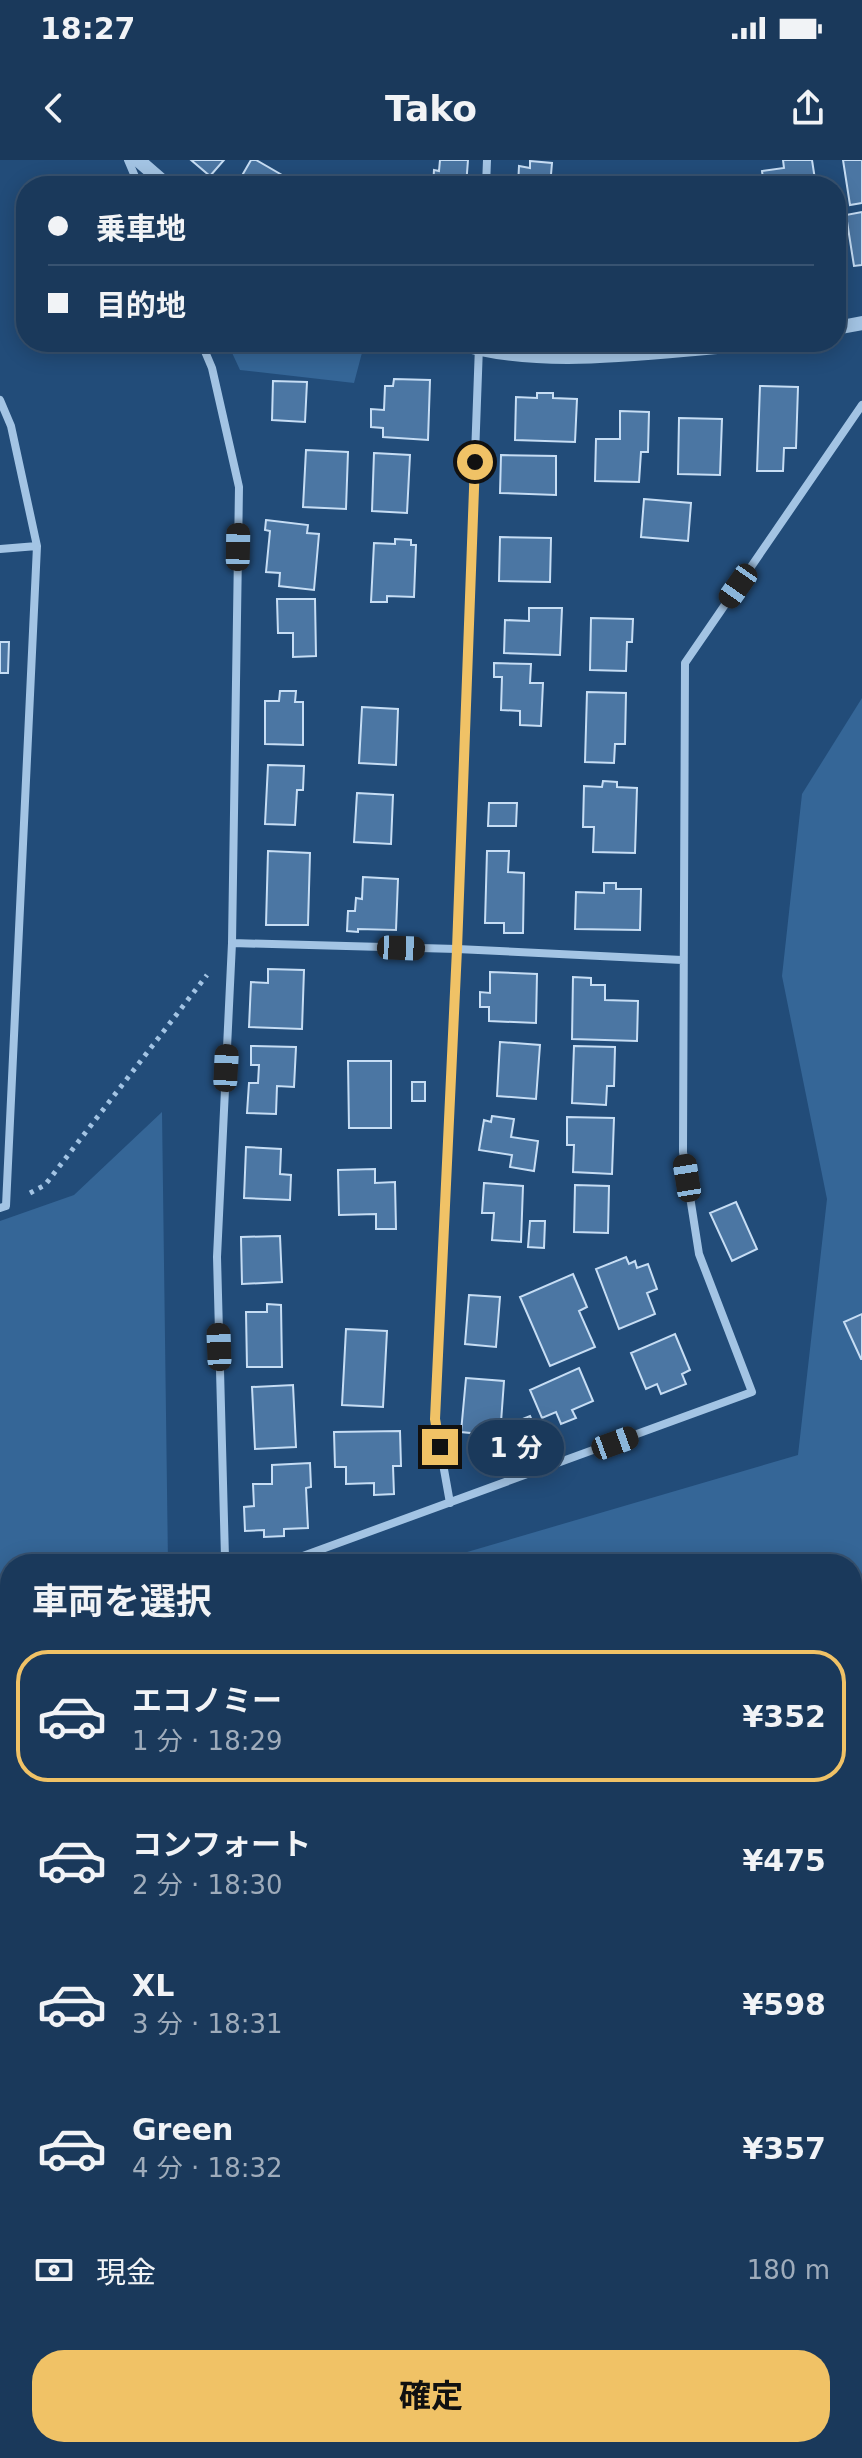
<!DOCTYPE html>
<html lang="ja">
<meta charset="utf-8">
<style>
:root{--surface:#1a395b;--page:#234061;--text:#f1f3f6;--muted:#9facbb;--line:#385371;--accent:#f0c266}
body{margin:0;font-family:"DejaVu Sans","Noto Sans JP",sans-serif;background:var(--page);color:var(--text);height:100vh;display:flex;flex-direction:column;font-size:30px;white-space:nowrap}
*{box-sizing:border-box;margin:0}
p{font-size:26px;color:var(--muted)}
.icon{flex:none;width:44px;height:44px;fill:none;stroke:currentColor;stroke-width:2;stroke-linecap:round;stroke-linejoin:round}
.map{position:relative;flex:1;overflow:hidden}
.side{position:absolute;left:0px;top:1394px;width:862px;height:904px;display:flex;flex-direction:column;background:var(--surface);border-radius:32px 32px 0 0;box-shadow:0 4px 20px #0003,0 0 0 2px var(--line)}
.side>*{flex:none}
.hud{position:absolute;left:16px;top:16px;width:830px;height:176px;border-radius:32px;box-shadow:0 4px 20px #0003,0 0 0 2px var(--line);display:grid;align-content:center;height:176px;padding:0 32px;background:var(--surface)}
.end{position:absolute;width:36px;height:36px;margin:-18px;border:10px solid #f0c266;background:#111;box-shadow:0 0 0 4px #111}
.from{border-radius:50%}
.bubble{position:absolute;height:56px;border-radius:28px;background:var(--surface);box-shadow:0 4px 20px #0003,0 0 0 2px var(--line);font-size:26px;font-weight:700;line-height:56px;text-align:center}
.car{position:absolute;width:24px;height:48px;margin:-24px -12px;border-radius:10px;box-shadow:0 0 6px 2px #0007;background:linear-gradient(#222 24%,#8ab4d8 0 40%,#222 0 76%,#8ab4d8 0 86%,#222 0)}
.hud b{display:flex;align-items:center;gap:28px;height:76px;font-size:30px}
.hud b+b{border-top:2px solid var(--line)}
.hud i{width:20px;height:20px;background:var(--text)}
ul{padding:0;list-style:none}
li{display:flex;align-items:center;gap:24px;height:132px;margin:0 16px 12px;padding:0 16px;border:4px solid transparent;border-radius:32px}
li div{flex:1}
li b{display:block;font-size:30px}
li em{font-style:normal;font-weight:700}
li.selected{border-color:var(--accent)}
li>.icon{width:72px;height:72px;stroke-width:1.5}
h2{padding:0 32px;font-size:36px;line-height:96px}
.pay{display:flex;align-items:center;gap:20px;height:88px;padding:0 32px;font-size:30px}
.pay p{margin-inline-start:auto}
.button{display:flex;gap:16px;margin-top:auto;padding:16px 32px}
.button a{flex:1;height:92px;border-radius:32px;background:var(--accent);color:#111;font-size:32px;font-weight:700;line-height:92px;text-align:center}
.status{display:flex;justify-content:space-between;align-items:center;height:56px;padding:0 40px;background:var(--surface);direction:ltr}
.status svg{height:22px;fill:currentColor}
header{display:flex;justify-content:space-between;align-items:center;height:104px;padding:0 32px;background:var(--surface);font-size:36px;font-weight:700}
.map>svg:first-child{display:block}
.green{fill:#356697}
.building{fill:#4b76a3;stroke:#c6ddf4;stroke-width:2}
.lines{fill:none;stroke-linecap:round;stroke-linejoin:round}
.path{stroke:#a3c4e4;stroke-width:5;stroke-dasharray:4 6;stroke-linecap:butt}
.minor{stroke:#a3c4e4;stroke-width:8}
.tertiary{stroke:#a3c4e4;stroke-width:14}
.route{stroke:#f0c266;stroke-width:10}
</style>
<div class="status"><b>18:27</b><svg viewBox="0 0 49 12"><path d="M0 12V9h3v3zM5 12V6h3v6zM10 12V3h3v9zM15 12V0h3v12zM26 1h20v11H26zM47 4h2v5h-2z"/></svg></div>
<header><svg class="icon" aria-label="back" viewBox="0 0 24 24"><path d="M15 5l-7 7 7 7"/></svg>Tako<svg class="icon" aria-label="share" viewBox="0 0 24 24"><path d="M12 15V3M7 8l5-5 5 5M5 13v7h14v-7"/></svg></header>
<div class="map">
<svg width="862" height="2298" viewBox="0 0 862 2298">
<rect width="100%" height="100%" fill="#224c79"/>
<path class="green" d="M227,182H337L363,189L354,223L240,210Z
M862,538V2298H0V1061L74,1035L162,952L168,1404H10V2288H852V1404H426L798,1295L827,1039L782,816L802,634Z"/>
<path class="building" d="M191,0H224L210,16Z
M251,0H256L301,26H236Z
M440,0H468L466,26H433L434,10L439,11Z
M783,0H812L816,26H764L762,11L784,8Z
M843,0H862V43L850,45Z
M530,1L552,3L550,26H518L519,6L530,8Z
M862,52V105L854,106L846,55Z
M394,219L430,220L428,280L383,277V268L371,267V249L384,250L385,226H393Z
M273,221L307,222L305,262L272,260Z
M760,226L798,227L796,288H784L783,311H757Z
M537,233H553V238L577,239L575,282L515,280L516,237L537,238Z
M620,251L649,252L648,292H641L639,322L595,321L596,279H620Z
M679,258L722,259L720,315L678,314Z
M306,290L348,292L346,349L303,347Z
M374,293L410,295L407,353L372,351Z
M501,295L556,296V335L500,333Z
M644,339L691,343L688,381L641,377Z
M266,360L308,365L307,373L319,374L314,430L279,426L280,413L266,412L270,371L265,370Z
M500,377L551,378L550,422L499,421Z
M395,379L411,380V385H416L414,437L387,436V442H371L374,383L395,384Z
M277,439H315L316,496L293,497V473H278Z
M529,448H562L560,495L504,493L505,460L529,461Z
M591,458L633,459L632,482H627L626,511L590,510Z
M0,482H9L8,513H0Z
M494,503L531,504L530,523H543L541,566L520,565V551L501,550L502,517H494Z
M280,531H296L295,542H303V585L265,584V541H279Z
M587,532L626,533L625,584H615L614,603L585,602Z
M362,547L398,549L396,605L359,603Z
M268,605L304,606L303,630H297L295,665L265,664Z
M603,621L617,622V627L637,628L635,693L593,692L594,667H583L584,626L602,627Z
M357,633L393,635L391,684L354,682Z
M489,643H517L516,666H488Z
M268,691L310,693L308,765H266Z
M487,691H509L508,712L524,713L523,773H504V763H485Z
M363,717L398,719L396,770L358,769V772L347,771L348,751H355L356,738L362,739Z
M604,723H616V729H641L640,770L575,769L576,732L604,733Z
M268,809L304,810L302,869L249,867L251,822L268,823Z
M490,812L537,814L536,863L489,861V847H480V832L490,833Z
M573,817L591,818V825H605V840L638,841L637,881L572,879Z
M500,882L540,885L536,939L497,936Z
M251,886L296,887L294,927L277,926L276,954L247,953L249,923H258L259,905H251Z
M574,886L615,887L614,926H607L606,945L572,943Z
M348,901H391V968H349Z
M412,922H425V941H412Z
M492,956L514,959L511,977L538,981L534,1011L510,1007L512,995L479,990L484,960L491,962Z
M567,957L614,958L612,1014L573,1012L574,985H567Z
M246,987L281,989L280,1014L291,1015L290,1040L244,1038Z
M375,1009V1023L395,1022L396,1069H376V1054L339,1055L338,1010Z
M484,1023L523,1026L521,1082L492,1080L494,1053H482Z
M575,1025L609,1026L608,1073L574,1072Z
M736,1042L757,1089L732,1101L710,1053Z
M530,1061H545L544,1088L528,1087Z
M280,1076L282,1122L242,1124L241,1077Z
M626,1097L629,1104L635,1101L637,1108L648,1104L657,1129L647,1133L655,1154L619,1169L596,1109Z
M573,1114L587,1147L579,1151L595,1187L550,1206L520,1137Z
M469,1135L500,1137L496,1187L465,1184Z
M267,1144L281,1145L282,1207H247L246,1152H267Z
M862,1154V1199H861L844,1162Z
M346,1169L387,1171L383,1247L342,1245Z
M675,1174L690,1210L682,1214L686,1224L661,1234L657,1224L646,1229L631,1193Z
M579,1208L593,1241L572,1250L576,1258L561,1264L556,1252L542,1258L530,1230Z
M466,1218L504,1221L500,1276L461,1272Z
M293,1225L296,1287L255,1289L252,1227Z
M530,1256L542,1285L481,1311L475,1297L516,1280L510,1264Z
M400,1271L401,1306H393L394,1334L374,1335V1323L346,1324V1307H335L334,1272Z
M310,1303L311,1327L306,1328L308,1368L284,1369V1376L264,1377V1370L245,1371L244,1347L254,1346L253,1324H272V1305Z"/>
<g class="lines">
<path class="path" d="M30,1033L45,1025L207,815"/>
<path class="minor" d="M128,0L139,26
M486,26L487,0
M201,182L212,208L239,327L232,783L217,1097L225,1398L234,1404
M0,240L11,266L37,386L6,1046L0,1048
M0,389L37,386
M232,783L457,789L682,800
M450,1343L435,1259L457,789L479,186
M281,1404L752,1232L699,1094L683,992L685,503L862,245"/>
<path class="tertiary" d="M138,0L168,26
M836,168L862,163
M455,182C540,210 654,191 743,185L760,182"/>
</g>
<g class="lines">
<path class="route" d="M440,1287L435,1259L457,789L475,302"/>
</g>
</svg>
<i class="end from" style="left:475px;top:302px"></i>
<i class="end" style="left:440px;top:1287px"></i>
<div class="bubble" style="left:468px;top:1260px;width:96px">1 分</div>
<i class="car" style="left:238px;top:387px;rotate:1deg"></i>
<i class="car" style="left:738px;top:426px;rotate:215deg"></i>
<i class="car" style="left:401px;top:788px;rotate:92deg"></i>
<i class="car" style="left:226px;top:908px;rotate:3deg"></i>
<i class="car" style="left:687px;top:1018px;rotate:351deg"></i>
<i class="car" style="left:219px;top:1187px;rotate:358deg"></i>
<i class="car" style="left:615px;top:1283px;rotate:70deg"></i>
<div class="hud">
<b><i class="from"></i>乗車地</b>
<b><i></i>目的地</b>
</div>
<section class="side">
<h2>車両を選択</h2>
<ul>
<li class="selected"><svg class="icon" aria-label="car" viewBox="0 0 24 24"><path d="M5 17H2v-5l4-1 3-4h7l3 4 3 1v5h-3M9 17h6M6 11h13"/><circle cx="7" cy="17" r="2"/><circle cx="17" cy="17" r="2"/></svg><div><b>エコノミー</b><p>1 分 · 18:29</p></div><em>¥352</em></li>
<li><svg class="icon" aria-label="car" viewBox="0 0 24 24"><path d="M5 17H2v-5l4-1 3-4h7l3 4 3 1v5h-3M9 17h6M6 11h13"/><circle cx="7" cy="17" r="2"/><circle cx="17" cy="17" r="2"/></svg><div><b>コンフォート</b><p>2 分 · 18:30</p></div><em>¥475</em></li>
<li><svg class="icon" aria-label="car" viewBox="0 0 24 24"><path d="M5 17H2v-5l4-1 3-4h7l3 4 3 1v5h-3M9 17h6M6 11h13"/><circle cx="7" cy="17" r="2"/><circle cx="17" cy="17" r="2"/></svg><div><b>XL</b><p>3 分 · 18:31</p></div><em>¥598</em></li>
<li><svg class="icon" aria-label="car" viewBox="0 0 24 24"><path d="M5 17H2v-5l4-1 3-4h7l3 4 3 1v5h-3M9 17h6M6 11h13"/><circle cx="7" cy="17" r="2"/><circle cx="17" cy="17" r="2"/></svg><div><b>Green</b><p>4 分 · 18:32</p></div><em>¥357</em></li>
</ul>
<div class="pay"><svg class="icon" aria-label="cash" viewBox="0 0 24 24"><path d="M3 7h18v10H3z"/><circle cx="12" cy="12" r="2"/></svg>現金<p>180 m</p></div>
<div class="button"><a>確定</a></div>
</section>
</div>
